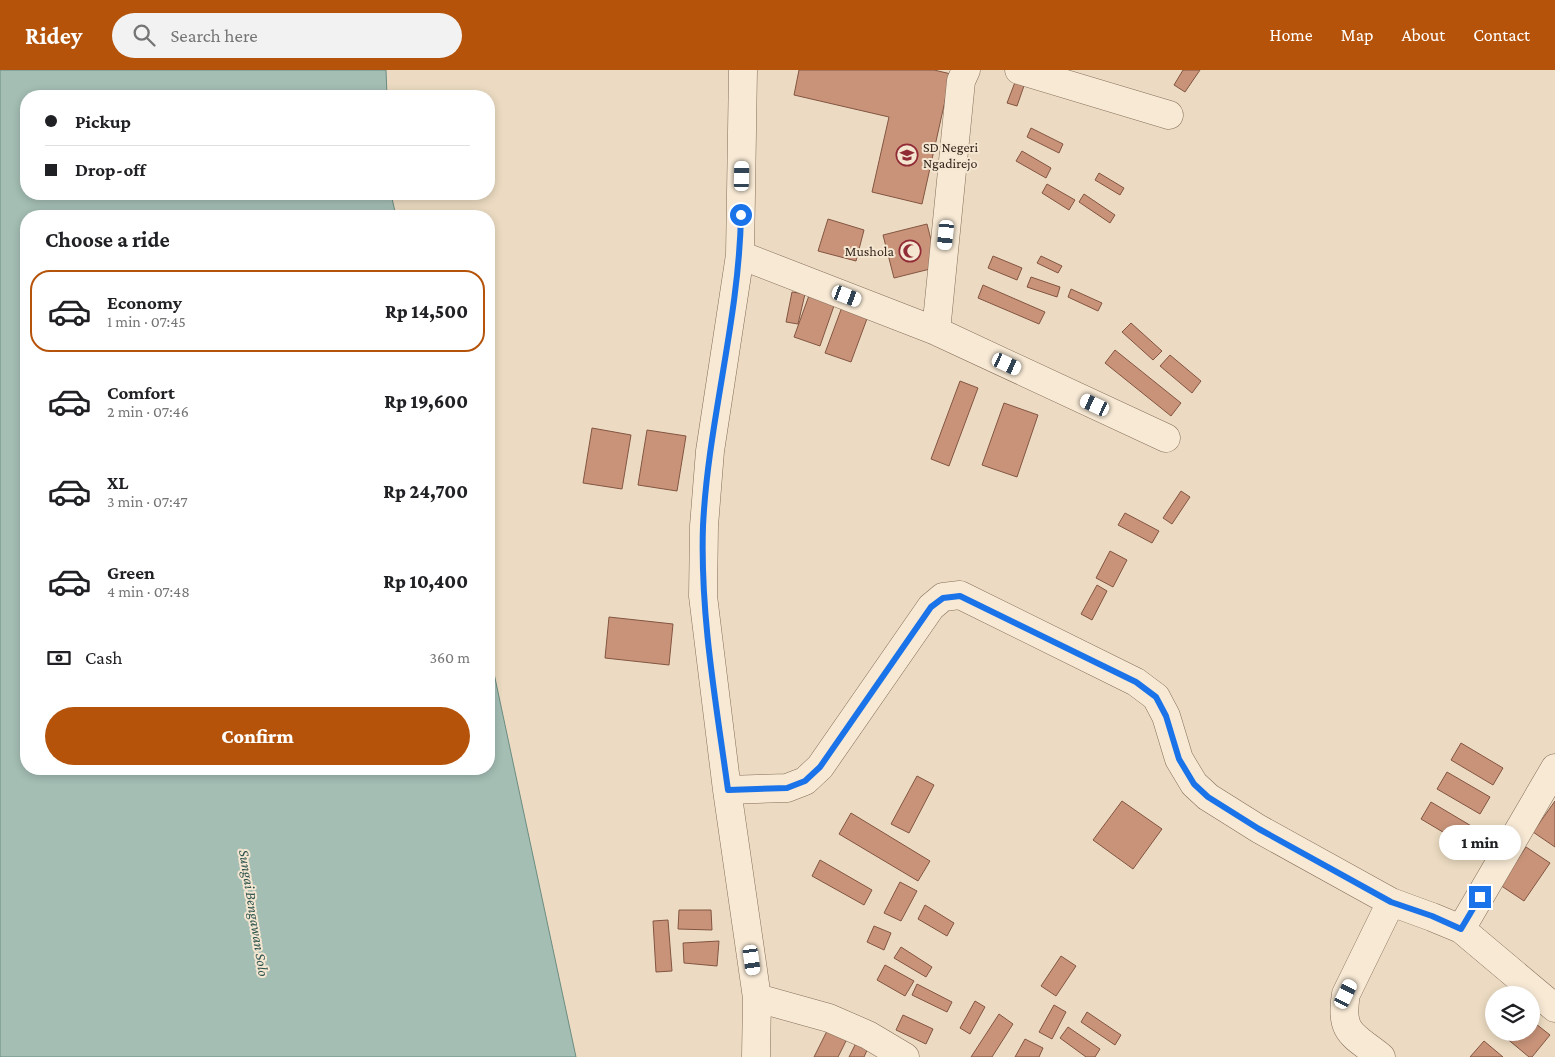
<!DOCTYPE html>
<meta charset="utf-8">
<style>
:root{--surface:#fff;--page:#f2f2f2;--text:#202124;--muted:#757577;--line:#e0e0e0;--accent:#b45309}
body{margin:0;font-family:"Crimson Pro",serif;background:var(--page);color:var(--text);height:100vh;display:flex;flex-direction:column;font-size:19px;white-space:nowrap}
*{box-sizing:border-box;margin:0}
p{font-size:16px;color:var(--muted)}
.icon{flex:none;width:28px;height:28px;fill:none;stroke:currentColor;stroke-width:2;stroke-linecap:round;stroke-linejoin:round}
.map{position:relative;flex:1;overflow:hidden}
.drawer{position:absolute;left:20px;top:140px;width:475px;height:565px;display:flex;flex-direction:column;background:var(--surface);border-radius:20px;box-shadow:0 2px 8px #0003}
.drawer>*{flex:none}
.banner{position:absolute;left:20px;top:20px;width:475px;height:110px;border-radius:20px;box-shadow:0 2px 8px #0003;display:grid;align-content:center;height:110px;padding:0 25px;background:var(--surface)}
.controls{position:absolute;left:1485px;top:916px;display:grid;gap:10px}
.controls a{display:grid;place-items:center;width:55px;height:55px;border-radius:50%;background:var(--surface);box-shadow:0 2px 8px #0003;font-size:25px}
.end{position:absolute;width:22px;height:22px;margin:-11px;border:6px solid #1a73e8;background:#fff;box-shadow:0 0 0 2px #fff}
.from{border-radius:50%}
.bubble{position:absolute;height:35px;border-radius:18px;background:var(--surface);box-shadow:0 2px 8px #0003;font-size:16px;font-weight:800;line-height:35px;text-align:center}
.car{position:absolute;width:15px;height:30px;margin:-15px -8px;border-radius:6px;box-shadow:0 0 4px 1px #0007;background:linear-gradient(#fff 24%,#345 0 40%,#fff 0 76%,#345 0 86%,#fff 0)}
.banner b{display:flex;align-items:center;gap:18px;height:48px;font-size:19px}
.banner b+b{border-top:1px solid var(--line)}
.banner i{width:12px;height:12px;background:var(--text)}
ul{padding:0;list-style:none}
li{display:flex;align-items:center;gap:15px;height:82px;margin:0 10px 8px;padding:0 15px;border:2px solid transparent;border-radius:20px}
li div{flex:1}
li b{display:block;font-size:19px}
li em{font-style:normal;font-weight:800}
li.on{border-color:var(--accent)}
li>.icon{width:45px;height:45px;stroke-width:1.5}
h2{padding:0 25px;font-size:22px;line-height:60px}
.pay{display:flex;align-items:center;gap:12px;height:55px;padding:0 25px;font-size:19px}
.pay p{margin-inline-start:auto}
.button{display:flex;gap:10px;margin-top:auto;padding:10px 25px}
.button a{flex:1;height:58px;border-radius:30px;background:var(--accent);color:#fff;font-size:20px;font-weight:800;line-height:58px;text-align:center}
header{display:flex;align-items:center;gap:30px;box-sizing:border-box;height:70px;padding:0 25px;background:var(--accent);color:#fff}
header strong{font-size:24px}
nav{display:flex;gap:28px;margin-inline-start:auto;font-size:18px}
.search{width:350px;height:45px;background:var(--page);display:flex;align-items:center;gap:12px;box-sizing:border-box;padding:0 18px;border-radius:28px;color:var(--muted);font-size:19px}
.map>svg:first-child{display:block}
.water{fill:#a4beb4;stroke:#6c8c81}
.building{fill:#c89379;stroke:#835541}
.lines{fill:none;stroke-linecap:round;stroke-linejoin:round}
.street-casing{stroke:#856d5a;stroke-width:29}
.street{stroke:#f7e9d4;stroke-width:28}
.route{stroke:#1a73e8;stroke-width:6}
.labels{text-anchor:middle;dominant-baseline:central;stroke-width:4;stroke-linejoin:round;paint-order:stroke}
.poi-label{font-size:14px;fill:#35271d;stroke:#f4e6d1;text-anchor:start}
.water-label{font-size:15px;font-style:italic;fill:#2d544e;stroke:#f4e6d1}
</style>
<header>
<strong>Ridey</strong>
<div class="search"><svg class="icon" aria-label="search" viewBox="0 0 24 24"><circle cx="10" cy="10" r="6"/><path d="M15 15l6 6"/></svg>Search here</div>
<nav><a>Home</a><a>Map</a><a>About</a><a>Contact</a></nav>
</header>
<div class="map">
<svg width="1555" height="987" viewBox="0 0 1555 987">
<rect width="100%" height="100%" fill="#ecdbc2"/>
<path class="water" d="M0,0H386L387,26H26V124H391L396,146H26V699H489V580L576,987H0Z"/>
<path class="building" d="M799,0H934L951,4L922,134L872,122L889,47L794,25Z
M1183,0H1200L1185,22L1174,15Z
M1017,7L1026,10L1017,36L1007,33Z
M1031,58L1063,74L1059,83L1027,67Z
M1022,81L1051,98L1046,108L1016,91Z
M1099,103L1124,118L1120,125L1095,110Z
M1047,114L1075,130L1069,140L1042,123Z
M1084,124L1115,145L1110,153L1079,132Z
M828,149L864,160L856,191L818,181Z
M927,154L938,197L894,208L883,165Z
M993,186L1022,198L1017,210L988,198Z
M1041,186L1062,196L1058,203L1037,193Z
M1031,207L1060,217L1057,227L1027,217Z
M983,215L1045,242L1039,254L978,228Z
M1071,219L1102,233L1098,241L1068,227Z
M811,220L836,230L820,276L794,267Z
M792,222L805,224L798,254L786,252Z
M842,237L868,246L851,292L825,283Z
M1131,253L1162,281L1153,290L1122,262Z
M1115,280L1181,333L1171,346L1105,293Z
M1170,285L1201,311L1192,323L1160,296Z
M960,311L978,318L949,396L931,389Z
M1004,333L1038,345L1017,407L982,395Z
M592,358L631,365L622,419L583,413Z
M647,360L686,366L677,421L638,415Z
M1181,421L1190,427L1172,454L1163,448Z
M1125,443L1159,461L1152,473L1118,455Z
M1110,481L1127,490L1113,517L1096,508Z
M1097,515L1107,521L1092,550L1081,544Z
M609,547L673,554L669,595L605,588Z
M1461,673L1503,698L1493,715L1451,690Z
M1447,702L1490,727L1480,744L1437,719Z
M917,706L934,715L909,763L891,754Z
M1122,731L1162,759L1133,799L1093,770Z
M1555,731V777L1533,762Z
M1431,732L1473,757L1463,774L1421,749Z
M851,743L930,791L918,811L839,764Z
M1526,777L1550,793L1524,831L1500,815Z
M820,790L872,820L864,835L812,806Z
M900,812L917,821L901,851L884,843Z
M925,835L954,853L947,866L918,849Z
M679,840H711L712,860L678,859Z
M668,850L672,901L656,902L653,851Z
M874,856L891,863L884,880L867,872Z
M719,871L717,896L684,893L683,873Z
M901,877L932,897L926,907L894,888Z
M1061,886L1076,896L1056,926L1041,916Z
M885,895L914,911L905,926L877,910Z
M917,914L952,932L947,942L912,925Z
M975,931L985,937L970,964L960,958Z
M1054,935L1066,942L1052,969L1039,962Z
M1087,942L1121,965L1115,975L1081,952Z
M999,944L1013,954L992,987H971Z
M903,945L933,959L926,974L896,960Z
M1531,950L1550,965L1532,987H1529L1499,962H1531Z
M829,957L848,967L838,987H814Z
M1068,957L1100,979L1095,987H1086L1060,968Z
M1025,969L1043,978L1039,987H1015Z
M1484,971L1503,987H1470Z
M856,973L868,978L864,987H849Z"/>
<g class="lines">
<g class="street-casing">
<path id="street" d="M743,0L740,185L710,381L704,456L703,526L727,720L757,928L756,987
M1019,0L1169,45
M740,185L936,261L1166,368
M936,261L961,11L966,0
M727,720L787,718L805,711L820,697L931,537L943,527L960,525L1136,612L1156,627L1166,646L1179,689L1194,714L1208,727L1259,759L1391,832L1432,847L1461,859L1555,938
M1461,859L1555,698
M757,928L829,948L868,965L905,987
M1381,987C1354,965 1339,964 1346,924L1391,832"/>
</g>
<use href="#street" class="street"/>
</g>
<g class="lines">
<path class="route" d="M741,145C739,250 708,352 703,456C700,544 716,633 728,720L787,718L805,711L820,697L931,537L943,528L960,526L1136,612L1156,627L1166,646L1179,689L1194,714L1208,727L1259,759L1391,832L1432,846L1461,859L1480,827"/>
</g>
<defs>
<g id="school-ring" transform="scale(1.125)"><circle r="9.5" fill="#f4e6d1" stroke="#912c37" stroke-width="1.5"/><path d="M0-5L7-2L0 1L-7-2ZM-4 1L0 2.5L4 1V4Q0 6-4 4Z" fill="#912c37"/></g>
<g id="mosque-ring" transform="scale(1.125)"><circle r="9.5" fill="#f4e6d1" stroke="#912c37" stroke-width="1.5"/><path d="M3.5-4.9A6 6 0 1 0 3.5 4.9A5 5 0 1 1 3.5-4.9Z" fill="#912c37"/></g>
</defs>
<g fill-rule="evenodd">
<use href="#school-ring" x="907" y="85"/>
<use href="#mosque-ring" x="910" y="181"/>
</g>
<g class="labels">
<g class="poi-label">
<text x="923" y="77">SD Negeri<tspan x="923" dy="16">Ngadirejo</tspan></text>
<text x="894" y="181" text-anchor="end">Mushola</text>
</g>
<g class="water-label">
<text transform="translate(254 843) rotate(81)">Sungai Bengawan Solo</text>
</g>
</g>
</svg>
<div class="controls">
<a><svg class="icon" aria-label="layers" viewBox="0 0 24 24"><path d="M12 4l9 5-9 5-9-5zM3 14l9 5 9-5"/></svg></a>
</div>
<i class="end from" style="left:741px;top:145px"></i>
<i class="end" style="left:1480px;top:827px"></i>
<div class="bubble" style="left:1439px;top:755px;width:82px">1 min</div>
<i class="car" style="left:742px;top:106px;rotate:1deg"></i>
<i class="car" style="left:946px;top:165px;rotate:186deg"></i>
<i class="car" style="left:847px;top:226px;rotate:111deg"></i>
<i class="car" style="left:1007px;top:294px;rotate:115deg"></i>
<i class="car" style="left:1095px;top:335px;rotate:295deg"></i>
<i class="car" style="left:752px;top:890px;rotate:172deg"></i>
<i class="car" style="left:1346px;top:924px;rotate:26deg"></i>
<div class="banner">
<b><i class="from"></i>Pickup</b>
<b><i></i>Drop-off</b>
</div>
<section class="drawer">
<h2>Choose a ride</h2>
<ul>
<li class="on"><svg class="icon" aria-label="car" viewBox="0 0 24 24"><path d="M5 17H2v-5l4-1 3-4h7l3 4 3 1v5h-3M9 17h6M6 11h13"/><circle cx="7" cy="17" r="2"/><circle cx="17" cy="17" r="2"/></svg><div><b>Economy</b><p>1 min · 07:45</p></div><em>Rp 14,500</em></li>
<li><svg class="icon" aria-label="car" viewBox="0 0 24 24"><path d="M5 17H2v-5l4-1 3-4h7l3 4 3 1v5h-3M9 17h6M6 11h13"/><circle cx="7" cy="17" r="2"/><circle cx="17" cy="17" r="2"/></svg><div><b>Comfort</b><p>2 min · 07:46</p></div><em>Rp 19,600</em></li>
<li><svg class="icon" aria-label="car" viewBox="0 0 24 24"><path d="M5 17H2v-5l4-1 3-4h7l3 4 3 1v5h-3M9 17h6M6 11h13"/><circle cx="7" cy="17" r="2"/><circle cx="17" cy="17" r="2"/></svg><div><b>XL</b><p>3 min · 07:47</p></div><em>Rp 24,700</em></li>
<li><svg class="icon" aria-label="car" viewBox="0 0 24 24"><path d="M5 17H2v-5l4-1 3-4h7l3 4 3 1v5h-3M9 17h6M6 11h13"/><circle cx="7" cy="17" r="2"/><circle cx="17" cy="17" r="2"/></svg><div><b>Green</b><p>4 min · 07:48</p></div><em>Rp 10,400</em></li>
</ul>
<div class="pay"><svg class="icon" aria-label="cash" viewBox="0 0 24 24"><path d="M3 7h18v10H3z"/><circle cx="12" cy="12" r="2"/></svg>Cash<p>360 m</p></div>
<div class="button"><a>Confirm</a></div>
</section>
</div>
